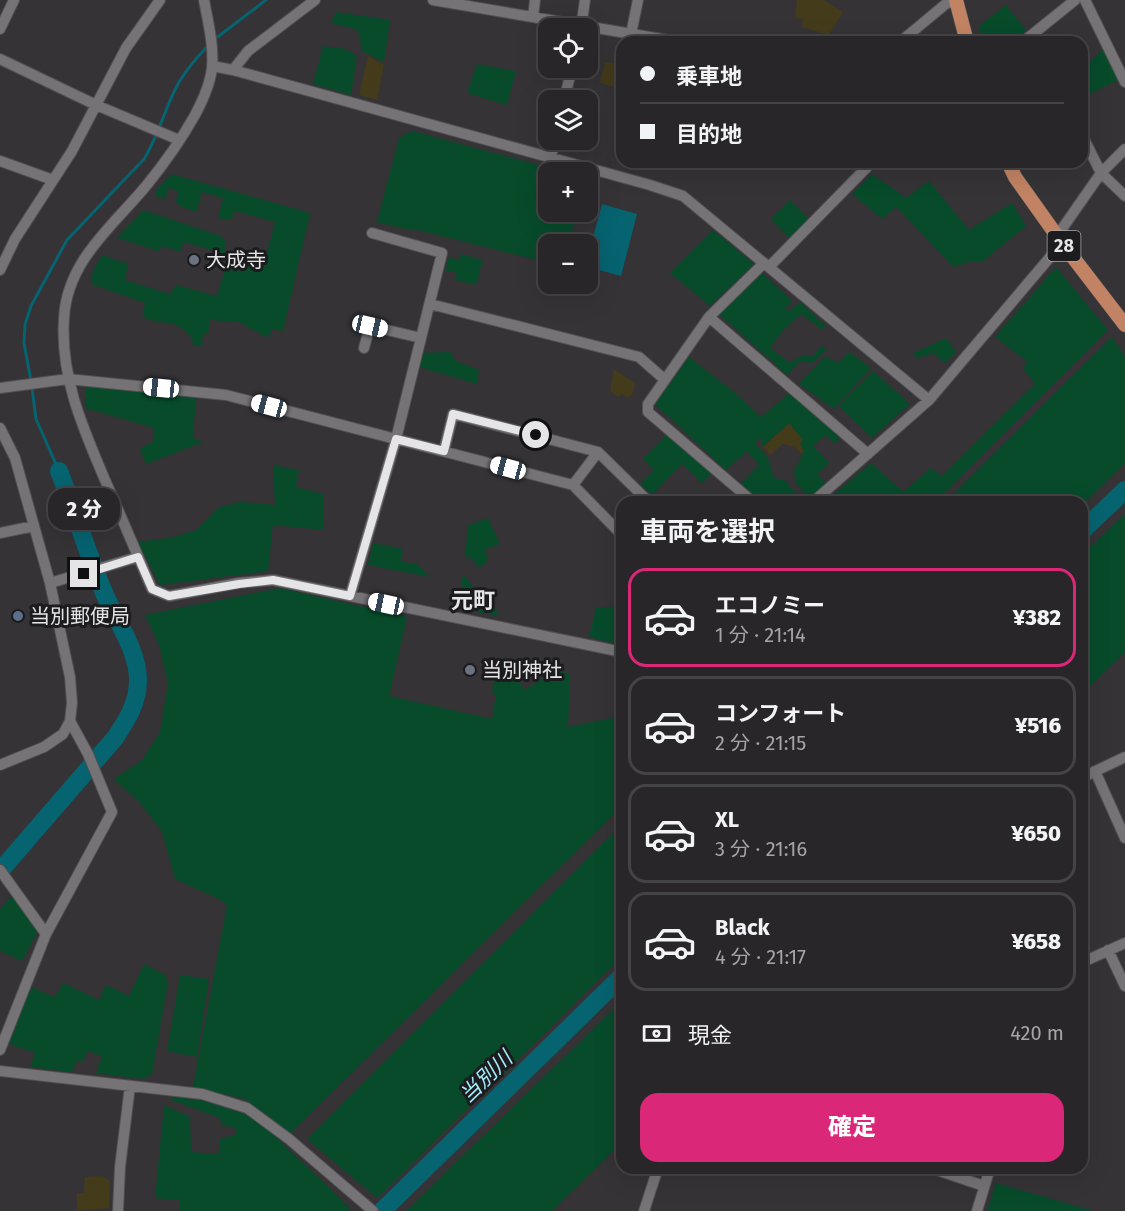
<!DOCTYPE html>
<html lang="ja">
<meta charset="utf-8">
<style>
:root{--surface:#282628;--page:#343234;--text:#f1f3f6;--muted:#a5a5a8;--line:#444345;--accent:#db2777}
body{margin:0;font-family:"Fira Sans","Noto Sans JP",sans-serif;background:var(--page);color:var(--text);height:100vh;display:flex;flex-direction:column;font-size:22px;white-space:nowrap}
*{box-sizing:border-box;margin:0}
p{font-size:20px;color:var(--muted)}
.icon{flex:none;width:33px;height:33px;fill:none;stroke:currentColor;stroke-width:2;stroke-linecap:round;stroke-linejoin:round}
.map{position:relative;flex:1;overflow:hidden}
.side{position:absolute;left:616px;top:496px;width:472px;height:678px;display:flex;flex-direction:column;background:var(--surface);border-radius:18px;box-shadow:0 6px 24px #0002,0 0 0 2px var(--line)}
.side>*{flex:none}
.hud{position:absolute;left:616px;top:36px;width:472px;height:132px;border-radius:18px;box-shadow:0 6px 24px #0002,0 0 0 2px var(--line);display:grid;align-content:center;height:132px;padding:0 24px;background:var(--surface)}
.fabs{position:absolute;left:538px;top:18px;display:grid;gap:12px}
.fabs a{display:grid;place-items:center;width:60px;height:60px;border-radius:12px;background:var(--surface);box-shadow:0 6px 24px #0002,0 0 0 2px var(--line);font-size:30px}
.end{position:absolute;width:27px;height:27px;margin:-14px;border:8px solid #e5e4e6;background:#111;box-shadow:0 0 0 3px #111}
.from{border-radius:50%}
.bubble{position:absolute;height:42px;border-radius:18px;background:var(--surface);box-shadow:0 6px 24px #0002,0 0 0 2px var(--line);font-size:20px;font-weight:800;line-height:42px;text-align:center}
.car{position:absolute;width:18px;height:36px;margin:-18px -9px;border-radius:8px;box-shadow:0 0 4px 2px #0007;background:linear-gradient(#fff 24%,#345 0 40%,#fff 0 76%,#345 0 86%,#fff 0)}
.hud b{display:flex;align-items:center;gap:21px;height:57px;font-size:22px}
.hud b+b{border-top:2px solid var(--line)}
.hud i{width:15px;height:15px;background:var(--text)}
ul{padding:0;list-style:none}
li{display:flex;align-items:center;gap:18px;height:99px;margin:0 12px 9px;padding:0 12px;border:3px solid var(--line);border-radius:18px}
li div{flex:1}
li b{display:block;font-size:22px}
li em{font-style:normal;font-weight:800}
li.current{border-color:var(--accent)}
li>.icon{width:54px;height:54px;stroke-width:1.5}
h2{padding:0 24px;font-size:27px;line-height:72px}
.pay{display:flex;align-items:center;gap:15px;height:66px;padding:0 24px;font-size:22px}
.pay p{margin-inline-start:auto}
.action{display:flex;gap:12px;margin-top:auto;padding:12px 24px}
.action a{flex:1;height:69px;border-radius:18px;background:var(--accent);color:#fff;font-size:24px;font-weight:800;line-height:69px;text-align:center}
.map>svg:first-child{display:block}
.green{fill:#074b2b}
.sand{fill:#443b1b}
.water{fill:#066370}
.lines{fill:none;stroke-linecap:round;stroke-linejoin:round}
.stream{stroke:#066370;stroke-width:3}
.river{stroke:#066370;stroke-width:18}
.minor-casing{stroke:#504f52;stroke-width:12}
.major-casing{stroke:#504f52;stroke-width:15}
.minor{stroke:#757376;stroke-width:10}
.major{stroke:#c18363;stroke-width:14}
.route{stroke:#e5e4e6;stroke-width:8}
.worship-dot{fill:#6b7280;stroke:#1c1b1d;stroke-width:2}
.service-dot{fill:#5c6f8a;stroke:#1c1b1d;stroke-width:2}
.labels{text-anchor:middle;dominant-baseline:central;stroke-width:6;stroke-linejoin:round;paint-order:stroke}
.shield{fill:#1c1b1d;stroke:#a9a8aa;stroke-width:1.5}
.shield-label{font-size:18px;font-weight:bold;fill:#e5e4e6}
.poi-label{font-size:20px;fill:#e5e4e6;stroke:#1c1b1d;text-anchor:start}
.water-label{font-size:21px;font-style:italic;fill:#a2edfb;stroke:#1c1b1d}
.quarter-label{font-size:22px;font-weight:bold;fill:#e5e4e6;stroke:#1c1b1d}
</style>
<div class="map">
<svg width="1125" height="1211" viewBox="0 0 1125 1211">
<rect width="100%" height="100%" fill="#353336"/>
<path class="green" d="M1006,5L1026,30L1013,42H983L979,26Z
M336,12L390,20L384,62L362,51L358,30L331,23Z
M323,46L346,49L357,56L351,95L313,84Z
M1103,50L1118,80L1083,97C1083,74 1083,65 1103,50Z
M477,64L516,71L507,105L467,93Z
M412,131L565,172H549V212H578L568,244H549V263L414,229H405L377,222L399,138Z
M171,174L310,213L283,331L272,329L268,338L239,322L210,320L208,334H203L202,345L192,346L193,340C176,315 163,328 142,316L145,303C127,297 110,290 91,284L93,270L102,255L128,264L125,280L170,294L176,285L217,296L229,255L184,242L180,252L162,246L159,251L117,238L143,210L221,236V238L226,240L224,250L265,260L275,222L235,211L231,220L218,218L223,198L202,192L196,212L180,206L176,202L178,191L168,188L165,199L155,196L156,191Z
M872,174L906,198L929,181L969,230L1012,203L1026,226L983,261H971L954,267L896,207L882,219L852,194Z
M790,200L809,219L789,238L771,219Z
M713,230L754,264L710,306L670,273Z
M461,254L483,260L476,285L455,280L457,273L445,270L449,257L459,260Z
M1056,267L1108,330L935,502H825L871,463L903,492L931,468L942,476L1035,384L1023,368L1028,362L995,337Z
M761,272L792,301L785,309L788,312L800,302L826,326L823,330L801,314L784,329L770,348L790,363L803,355H814L821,346L827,349L812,363L800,361L787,375L718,313Z
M1112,337L1125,357V463L1083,504V502H945Z
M946,338L956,352L945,363L933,353L917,358L913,353Z
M450,352L456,361L479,370L477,384L419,367L423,353Z
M849,352L871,368L834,409L799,384L825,356L838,363Z
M689,357L734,392L761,417L790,393L841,435L835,444L825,435L813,446L829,463L817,474L826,484L811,500L796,483L794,472L804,451L789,423L763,447L761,437L755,443L768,458L774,478L786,481L802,502H761L741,484L759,465L747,451L726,470L655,404Z
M873,371L910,404L872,438L839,406Z
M85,386L196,396L193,438L203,442L146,464L140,449L154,441V428L85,408Z
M669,432L712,473L702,483L682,464L652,495L640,484L654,470L643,459Z
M273,465L299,470L296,487L323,494L324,530L273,525L268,571L160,585L138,542L174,537L196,530L219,507L240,502L275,505Z
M1125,514V652L1083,693V554Z
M488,518L500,544L485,549L488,561L479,568L471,557L465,558L468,525Z
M373,543L403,549L401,562L417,564L430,577L368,565Z
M463,574L480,596L498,611V616L458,608Z
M280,588L407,617L389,696L492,719L496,694L492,693L498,660L506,658L524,690L556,671L570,674L568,727L622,716V806L291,1133L245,1099L193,1087L227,905L221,900L175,879L162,831L139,802L114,779L142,760L160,732L168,683L159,645L145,615Z
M619,606L622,611V645L589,637L596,608Z
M622,824V957L377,1198L307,1139Z
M12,896L35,926L37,933L22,961L0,951V909Z
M144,964L165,975L168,982L152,1074L144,1079L96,1073L102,1056L87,1051L83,1062L77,1060L72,1072L30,1067L35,1053L9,1044L31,987L55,997L63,983L99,1000L106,985L129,996Z
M180,975L209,979L197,1057L167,1051Z
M622,1001V1142L552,1211H406Z
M171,1096L206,1101L245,1114L278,1136L279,1140L351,1209L349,1211H180V1200L155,1198L164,1105L190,1117L191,1152L219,1154L220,1139L235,1135V1128L222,1125L220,1118L171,1100Z
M996,1183L1094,1211H987Z"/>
<path class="sand" d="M797,0H824L843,12L829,35L802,27L803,19L795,18Z
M368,56L384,65L377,100L359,95Z
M605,62L622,64V89L600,83Z
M614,369L635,383L633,393L628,398L622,394L618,397L610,391Z
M789,423L803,440L800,443L804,451L801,454L795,447L783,444L770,455L763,447Z
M102,1176L110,1181L109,1208L77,1211V1193H84L85,1177Z"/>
<path class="water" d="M602,204L637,214L621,276L588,267V256Z"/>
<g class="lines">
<path class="stream" d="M215,39L266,0
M31,381L24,343L25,325L31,306L67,240L144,159C159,135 165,107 179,82C187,69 197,57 208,46
M32,388L36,419L59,471"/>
<path class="river" d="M1083,530L1125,490
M0,871L115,738C127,720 138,703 138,680C138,651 117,622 105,595C88,555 75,512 59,471
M382,1211L622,976"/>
<g class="minor-casing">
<path id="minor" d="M204,0C208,22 214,45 212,68C210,85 203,100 195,115C181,140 164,164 146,186C112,227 67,261 64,318C60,377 83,428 105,480C121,516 136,552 152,589L169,596L239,583L273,580L622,652
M433,0L679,42
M1085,0L1125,82
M533,17L535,0
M581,28L585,0
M0,29L14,0
M631,34L638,0
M900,42L947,3L956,2
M1023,42L1075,0
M0,59L96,105L179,140
M212,66L233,70L650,185L683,196L929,400
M233,70L248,51L315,0
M564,100L572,68
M1083,137L1101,173L1125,196
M551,157L555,140
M0,161L53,180
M1057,236L1101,173L1125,149
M769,267L872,162
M0,270L15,239L72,151L126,48L160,0
M430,304L639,357L664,379
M709,317L868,454
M364,348L370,326L421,338
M0,388L68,379L226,395L573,485L622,535
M0,428L15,458L50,583L70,677L72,703L70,721L63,734L44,747L0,765
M444,451L453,414L598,452L649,502
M573,485L598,452
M753,502L648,412V404L709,317L764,263
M813,502L929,400L1062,243
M0,533L34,526
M50,583L138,557
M350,596L396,439L442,253L372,233
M1095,771L1125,838
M1083,777L1125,757
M0,870L46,934
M1108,950L1125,986
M1083,962L1125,943
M0,1050L46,934L112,812L88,754L70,721
M0,1071L202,1094L247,1108L289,1139L373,1211
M931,1168L984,1186
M118,1211L120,1167L130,1086
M644,1211L658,1168
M977,1211L990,1168"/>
</g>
<g class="major-casing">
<path id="major" d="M956,0L967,42
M1008,162L1015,177L1062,243L1125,325"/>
</g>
<use href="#minor" class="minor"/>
<use href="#major" class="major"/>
</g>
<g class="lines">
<path class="route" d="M84,574L138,557L152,589L169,596L239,584L273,580L350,596L396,439L444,451L453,414L536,435"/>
</g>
<g class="worship-dot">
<circle cx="194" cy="260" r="6"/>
<circle cx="470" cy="670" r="6"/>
</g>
<circle class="service-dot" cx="18" cy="616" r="6"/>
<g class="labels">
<rect class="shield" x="1047.5" y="231" width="33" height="30" rx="4.5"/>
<g class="shield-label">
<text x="1064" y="246">28</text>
</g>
<g class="poi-label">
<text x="206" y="260">大成寺</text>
<text x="30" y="616">当別郵便局</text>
<text x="482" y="670">当別神社</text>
</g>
<g class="water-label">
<text transform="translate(486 1077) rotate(-44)">当別川</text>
</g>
<g class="quarter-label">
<text x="473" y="600">元町</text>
</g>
</g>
</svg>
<div class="fabs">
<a><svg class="icon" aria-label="locate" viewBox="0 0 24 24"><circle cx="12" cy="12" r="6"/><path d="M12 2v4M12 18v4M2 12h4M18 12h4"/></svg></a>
<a><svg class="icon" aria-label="layers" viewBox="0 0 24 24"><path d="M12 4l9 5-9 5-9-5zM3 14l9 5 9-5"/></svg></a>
<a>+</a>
<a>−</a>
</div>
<i class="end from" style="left:536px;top:435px"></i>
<i class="end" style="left:84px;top:574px"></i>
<div class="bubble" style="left:48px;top:488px;width:72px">2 分</div>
<i class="car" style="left:370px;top:326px;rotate:103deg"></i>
<i class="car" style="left:161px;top:388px;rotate:276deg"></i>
<i class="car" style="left:269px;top:406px;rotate:285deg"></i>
<i class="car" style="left:508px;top:468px;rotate:285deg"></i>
<i class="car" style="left:386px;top:604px;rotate:282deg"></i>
<div class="hud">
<b><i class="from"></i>乗車地</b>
<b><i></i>目的地</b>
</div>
<section class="side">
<h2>車両を選択</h2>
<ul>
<li class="current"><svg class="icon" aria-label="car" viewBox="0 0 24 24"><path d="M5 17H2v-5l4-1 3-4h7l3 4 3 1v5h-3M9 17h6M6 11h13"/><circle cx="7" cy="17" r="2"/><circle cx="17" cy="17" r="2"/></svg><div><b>エコノミー</b><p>1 分 · 21:14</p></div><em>¥382</em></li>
<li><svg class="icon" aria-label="car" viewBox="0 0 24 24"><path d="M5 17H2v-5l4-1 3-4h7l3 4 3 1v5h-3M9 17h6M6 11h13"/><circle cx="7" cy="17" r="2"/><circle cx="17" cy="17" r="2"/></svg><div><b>コンフォート</b><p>2 分 · 21:15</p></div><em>¥516</em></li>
<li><svg class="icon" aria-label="car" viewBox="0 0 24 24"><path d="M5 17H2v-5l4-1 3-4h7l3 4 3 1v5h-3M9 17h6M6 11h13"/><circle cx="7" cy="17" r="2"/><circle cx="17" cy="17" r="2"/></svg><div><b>XL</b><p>3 分 · 21:16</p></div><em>¥650</em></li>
<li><svg class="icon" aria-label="car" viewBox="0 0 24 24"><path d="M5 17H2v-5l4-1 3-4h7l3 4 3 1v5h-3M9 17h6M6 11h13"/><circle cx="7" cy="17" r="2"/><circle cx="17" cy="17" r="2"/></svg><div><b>Black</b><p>4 分 · 21:17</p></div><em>¥658</em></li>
</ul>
<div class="pay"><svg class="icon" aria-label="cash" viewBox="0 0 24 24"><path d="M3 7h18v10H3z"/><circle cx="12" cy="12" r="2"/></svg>現金<p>420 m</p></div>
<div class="action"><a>確定</a></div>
</section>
</div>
